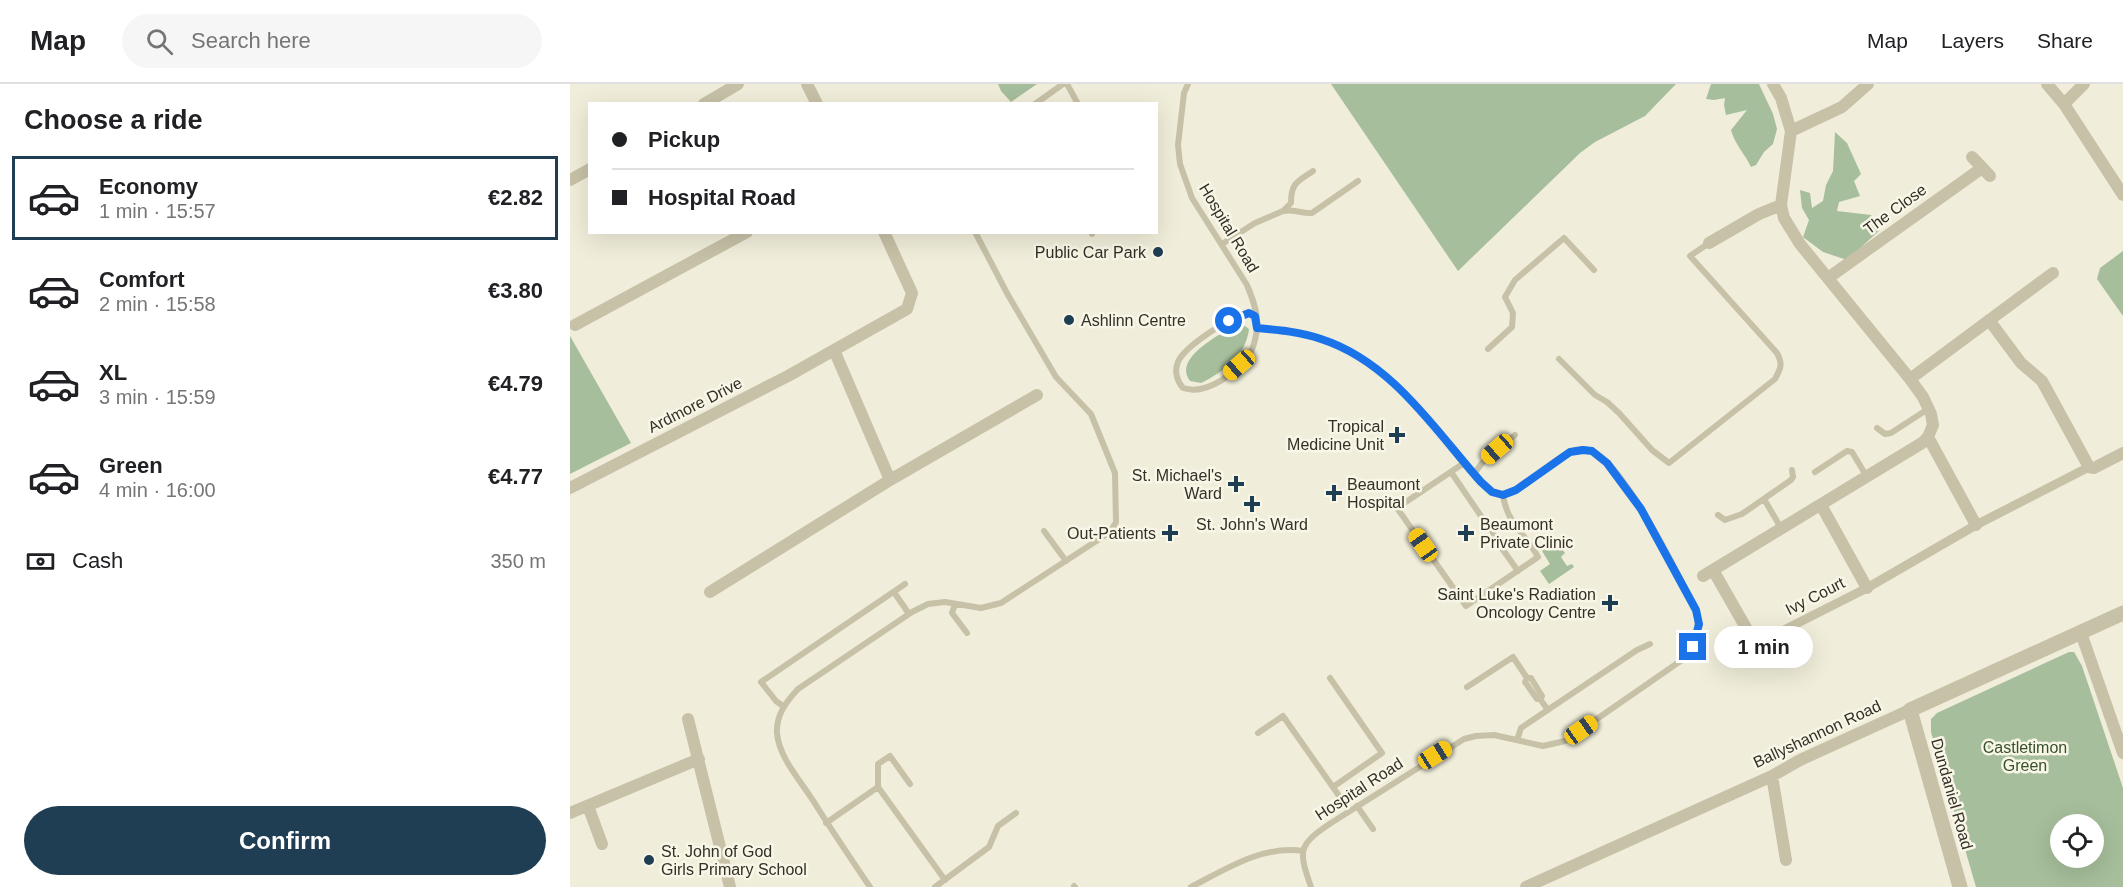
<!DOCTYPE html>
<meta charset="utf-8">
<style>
:root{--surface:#fff;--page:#f6f6f6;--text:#202124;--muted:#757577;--line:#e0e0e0;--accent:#1f3d53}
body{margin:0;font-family:Arial,sans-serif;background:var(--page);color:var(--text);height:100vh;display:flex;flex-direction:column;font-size:22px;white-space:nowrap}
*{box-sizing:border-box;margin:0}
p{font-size:20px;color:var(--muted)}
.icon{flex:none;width:33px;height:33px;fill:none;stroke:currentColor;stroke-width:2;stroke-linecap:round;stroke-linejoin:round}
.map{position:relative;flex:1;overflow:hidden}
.drawer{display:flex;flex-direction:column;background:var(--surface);width:570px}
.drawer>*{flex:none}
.banner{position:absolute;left:18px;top:18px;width:570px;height:132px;border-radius:0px;box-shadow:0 6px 24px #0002;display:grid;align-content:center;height:132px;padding:0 24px;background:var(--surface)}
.controls{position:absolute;left:1480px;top:730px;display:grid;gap:12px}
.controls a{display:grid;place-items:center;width:54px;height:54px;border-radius:50%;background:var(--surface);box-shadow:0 6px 24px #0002;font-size:30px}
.end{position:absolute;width:27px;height:27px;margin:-14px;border:8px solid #1a73e8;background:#fff;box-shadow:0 0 0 3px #fff}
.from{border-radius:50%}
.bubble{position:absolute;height:42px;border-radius:21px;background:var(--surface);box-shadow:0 6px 24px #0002;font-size:20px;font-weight:600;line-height:42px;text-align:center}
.car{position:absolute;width:18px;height:36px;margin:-18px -9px;border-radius:8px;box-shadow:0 0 4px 2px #0007;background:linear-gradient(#f5c518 24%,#345 0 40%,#f5c518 0 76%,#345 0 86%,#f5c518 0)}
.banner b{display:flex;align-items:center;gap:21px;height:57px;font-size:22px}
.banner b+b{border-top:2px solid var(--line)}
.banner i{width:15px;height:15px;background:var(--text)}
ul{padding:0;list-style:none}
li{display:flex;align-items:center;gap:18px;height:84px;margin:0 12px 9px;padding:0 12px;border:3px solid transparent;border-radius:0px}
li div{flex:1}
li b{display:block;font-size:22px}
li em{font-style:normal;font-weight:600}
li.active{border-color:var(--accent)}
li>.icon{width:54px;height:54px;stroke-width:1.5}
h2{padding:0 24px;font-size:27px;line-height:72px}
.pay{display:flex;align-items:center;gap:15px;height:66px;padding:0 24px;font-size:22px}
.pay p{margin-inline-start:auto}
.cta{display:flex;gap:12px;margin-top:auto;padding:12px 24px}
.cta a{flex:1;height:69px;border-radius:36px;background:var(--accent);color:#fff;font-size:24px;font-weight:600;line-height:69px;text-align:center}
header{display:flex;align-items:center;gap:36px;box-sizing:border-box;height:84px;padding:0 30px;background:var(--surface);border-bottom:2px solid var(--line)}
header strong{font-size:28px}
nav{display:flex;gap:33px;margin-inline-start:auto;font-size:21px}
.search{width:420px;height:54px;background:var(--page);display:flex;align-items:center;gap:15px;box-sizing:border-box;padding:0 21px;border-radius:33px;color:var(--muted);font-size:22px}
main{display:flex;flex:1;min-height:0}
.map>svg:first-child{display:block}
.green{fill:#a6be9b;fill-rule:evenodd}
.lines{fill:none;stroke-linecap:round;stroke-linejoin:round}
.service{stroke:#c7c1a7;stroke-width:6}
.pedestrian{stroke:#c7c1a7;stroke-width:9}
.minor{stroke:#c7c1a7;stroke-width:12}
.tertiary{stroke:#c7c1a7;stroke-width:15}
.route{stroke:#1a73e8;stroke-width:8}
.poi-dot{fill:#1f3d53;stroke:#f8f6e6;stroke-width:2}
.labels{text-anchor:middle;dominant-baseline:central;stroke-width:5;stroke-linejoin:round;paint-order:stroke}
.street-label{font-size:16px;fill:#342f27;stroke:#f8f6e6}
.poi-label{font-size:16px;fill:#342f27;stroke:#f8f6e6;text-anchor:end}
.park-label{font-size:16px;fill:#36512c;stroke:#f8f6e6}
</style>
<header>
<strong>Map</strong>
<div class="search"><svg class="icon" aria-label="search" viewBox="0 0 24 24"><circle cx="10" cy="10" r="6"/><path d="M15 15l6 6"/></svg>Search here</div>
<nav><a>Map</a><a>Layers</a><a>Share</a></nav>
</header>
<main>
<section class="drawer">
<h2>Choose a ride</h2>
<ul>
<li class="active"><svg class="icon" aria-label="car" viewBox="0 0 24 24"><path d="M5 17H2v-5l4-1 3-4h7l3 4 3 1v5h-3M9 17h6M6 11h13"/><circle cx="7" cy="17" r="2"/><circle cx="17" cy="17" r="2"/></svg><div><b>Economy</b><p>1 min · 15:57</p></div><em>€2.82</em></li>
<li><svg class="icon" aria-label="car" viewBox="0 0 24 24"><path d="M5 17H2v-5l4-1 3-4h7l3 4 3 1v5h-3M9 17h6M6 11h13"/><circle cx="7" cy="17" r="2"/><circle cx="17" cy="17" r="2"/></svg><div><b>Comfort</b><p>2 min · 15:58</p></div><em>€3.80</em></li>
<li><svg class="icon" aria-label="car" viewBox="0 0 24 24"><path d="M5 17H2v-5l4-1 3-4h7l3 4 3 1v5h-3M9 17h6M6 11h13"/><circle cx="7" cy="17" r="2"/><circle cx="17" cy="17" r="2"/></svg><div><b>XL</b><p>3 min · 15:59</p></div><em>€4.79</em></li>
<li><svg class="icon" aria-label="car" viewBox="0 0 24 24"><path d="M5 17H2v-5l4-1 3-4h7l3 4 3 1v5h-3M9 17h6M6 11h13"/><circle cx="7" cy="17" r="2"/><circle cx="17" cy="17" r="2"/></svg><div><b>Green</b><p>4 min · 16:00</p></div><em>€4.77</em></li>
</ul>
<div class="pay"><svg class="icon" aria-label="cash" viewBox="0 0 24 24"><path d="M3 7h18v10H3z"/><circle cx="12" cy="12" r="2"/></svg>Cash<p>350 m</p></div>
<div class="cta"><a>Confirm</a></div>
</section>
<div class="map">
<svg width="1553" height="803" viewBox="0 0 1553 803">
<rect width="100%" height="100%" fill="#f0edda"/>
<path class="green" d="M428,0H467L441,18L431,7Z
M761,0H1106L1075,32L1025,58L1010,69L888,187Z
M1141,0H1189L1203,30L1207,45L1203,60L1194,68L1186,81L1181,83C1175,70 1165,61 1161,46L1177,26L1156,31L1154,21L1155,14L1144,16L1136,15Z
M1265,48L1277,59L1291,90L1284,97L1290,112L1269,118L1267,127L1301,131L1310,146L1277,176L1253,168L1233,153L1239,136L1232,124L1230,106L1240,109L1242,124L1253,117L1256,101L1263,87Z
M1553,167V232L1527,195L1530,184Z
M671,239L679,245C676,272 653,288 631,299L620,297C602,274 651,250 667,240Z
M0,252L61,359L0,390Z
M981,461L984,465L990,462L995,469L991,473L997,482L1002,480L1004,483L979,500L970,487L980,480L972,467Z
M1499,568H1504L1512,582L1553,704V803H1406L1361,648V635L1367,629ZM1491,741H1524V774H1491Z"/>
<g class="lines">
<path class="service" d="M497,0L508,20
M618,0L614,9L608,61L610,80L622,114L677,201C682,213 688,228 687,242C687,249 684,263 680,269C668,288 637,312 613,304C607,297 604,287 608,278C614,263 656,236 672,231C677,229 680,230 685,232
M465,20L493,0
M714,127C724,125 732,130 742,129L788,97
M522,148V150
M652,160L685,139L713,127L721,119C721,99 727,98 743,87
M687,244C709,246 730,248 750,255C799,270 839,310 871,349C883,365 905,398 922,408C952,425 988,353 1022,367C1055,381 1109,492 1126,526C1130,546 1127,562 1112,576L995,657L973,662L924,651L906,652L894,655L761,739C728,761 728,766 741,803
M918,265L942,243L943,229L935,213L945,196L994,154L1024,186
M989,275L1025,311L1037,318L1049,329L1082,366L1099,379L1205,295C1211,284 1213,280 1207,269L1120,172L1139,159
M1307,344L1315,350L1321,349L1358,325
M894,379L827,424L896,522L968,473C955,449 937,440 933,411
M881,388L913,435L919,441L928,459L948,487
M1245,388L1277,367L1282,368L1297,393
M904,390L912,379L945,351
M1194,415L1211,444
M1148,431L1155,436L1172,430L1221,396L1223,393L1222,386
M474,447L496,477
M324,508L339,530
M385,520L382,529L397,549
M760,594L812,669L763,703
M897,603L943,573L957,594
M970,615L972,612L961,594H957L955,598L967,615H970L978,626
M213,622L206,617L191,598L335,500
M688,649L713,632L779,726
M947,656L951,644L1067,566L1080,560
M340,700L320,672L308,680V703L375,796
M787,722L803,745
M256,739L308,703
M504,802L505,803
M300,803C281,775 262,747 244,718C231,697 209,674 207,649C206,631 216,618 228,605L342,528L358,520L375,518L411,524L431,519L534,452L542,445L546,438L545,389L521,330L486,293L438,211L405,148
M365,803L419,763L428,742L446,729
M621,803C656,785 692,761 733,767"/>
<path class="pedestrian" d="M1183,556L1192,557L1297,504L1406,441L1519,383"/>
<path class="minor" d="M237,0L247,20
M1477,0L1494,20L1553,111
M134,20L168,0
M1494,20L1514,0
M1221,47L1272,23L1298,0
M1402,73L1420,92
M0,96L20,85
M1139,159L1189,130L1211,121
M1258,194L1412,84
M1419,236L1451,279L1472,297L1519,383L1524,384L1553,369
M5,241L177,148
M264,266L320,396
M1340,295L1483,189
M1358,353L1406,441
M0,404L218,292L337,225L342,209L314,148
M1251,421L1297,504
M1143,486L1183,556
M1133,492L1352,359L1358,353L1363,341L1361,330L1353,313L1340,295L1230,160L1214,134L1211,121L1221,47L1211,14L1203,0
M140,508L320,396L467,311
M1511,549L1553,669
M118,635L160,803
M1202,692L1216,776
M18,722L32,760
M0,729L129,675
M956,803L1202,692L1230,676L1340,626"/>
<path class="tertiary" d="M1390,803L1340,626L1553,529"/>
</g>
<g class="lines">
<path class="route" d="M659,237L679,229L685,232L687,244C709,246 731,248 751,255C822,278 864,345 911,398L922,408L933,411L946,406L1000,368L1013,366L1022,367L1037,379L1071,425L1126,526L1129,540L1123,563"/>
</g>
<g class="poi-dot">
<circle cx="588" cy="168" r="6"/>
<circle cx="499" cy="236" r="6"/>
<path d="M824 342h6v6h6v6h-6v6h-6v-6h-6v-6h6z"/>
<path d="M663 391h6v6h6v6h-6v6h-6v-6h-6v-6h6z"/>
<path d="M761 400h6v6h6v6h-6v6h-6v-6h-6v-6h6z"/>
<path d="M679 411h6v6h6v6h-6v6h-6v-6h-6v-6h6z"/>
<path d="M597 440h6v6h6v6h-6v6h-6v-6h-6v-6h6z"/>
<path d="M893 440h6v6h6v6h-6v6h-6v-6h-6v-6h6z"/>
<path d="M1037 510h6v6h6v6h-6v6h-6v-6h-6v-6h6z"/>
<circle cx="79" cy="776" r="6"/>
</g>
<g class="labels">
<g class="street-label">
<text transform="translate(1325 125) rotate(-36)">The Close</text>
<text transform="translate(659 144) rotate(59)">Hospital Road</text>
<text transform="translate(125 321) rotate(-27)">Ardmore Drive</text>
<text transform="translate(1245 512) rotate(-27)">Ivy Court</text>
<text transform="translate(1247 650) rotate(-25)">Ballyshannon Road</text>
<text transform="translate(789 705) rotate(-33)">Hospital Road</text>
<text transform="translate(1382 710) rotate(74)">Dundaniel Road</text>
</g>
<g class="poi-label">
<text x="576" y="168">Public Car Park</text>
<text x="511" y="236" text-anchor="start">Ashlinn Centre</text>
<text x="814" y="342">Tropical<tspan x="814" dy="18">Medicine Unit</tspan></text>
<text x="652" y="391">St. Michael's<tspan x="652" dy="18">Ward</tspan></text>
<text x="777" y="400" text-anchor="start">Beaumont<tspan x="777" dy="18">Hospital</tspan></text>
<text x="682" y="440" text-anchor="middle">St. John's Ward</text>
<text x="910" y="440" text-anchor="start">Beaumont<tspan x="910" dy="18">Private Clinic</tspan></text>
<text x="586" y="449">Out-Patients</text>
<text x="1026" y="510">Saint Luke's Radiation<tspan x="1026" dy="18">Oncology Centre</tspan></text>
<text x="91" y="767" text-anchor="start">St. John of God<tspan x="91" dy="18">Girls Primary School</tspan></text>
</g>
<g class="park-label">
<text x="1455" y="663">Castletimon<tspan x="1455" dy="18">Green</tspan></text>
</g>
</g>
</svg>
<div class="controls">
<a><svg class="icon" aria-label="locate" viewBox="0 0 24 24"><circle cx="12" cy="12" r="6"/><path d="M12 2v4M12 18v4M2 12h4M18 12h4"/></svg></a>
</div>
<i class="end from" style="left:659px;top:237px"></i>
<i class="end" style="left:1123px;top:563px"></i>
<div class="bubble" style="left:1144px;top:542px;width:99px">1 min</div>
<i class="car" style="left:669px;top:281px;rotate:229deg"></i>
<i class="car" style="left:927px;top:365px;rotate:229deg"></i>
<i class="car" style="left:853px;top:461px;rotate:325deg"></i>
<i class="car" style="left:1011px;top:646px;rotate:55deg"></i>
<i class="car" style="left:865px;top:671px;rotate:58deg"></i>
<div class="banner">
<b><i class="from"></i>Pickup</b>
<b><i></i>Hospital Road</b>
</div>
</div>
</main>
